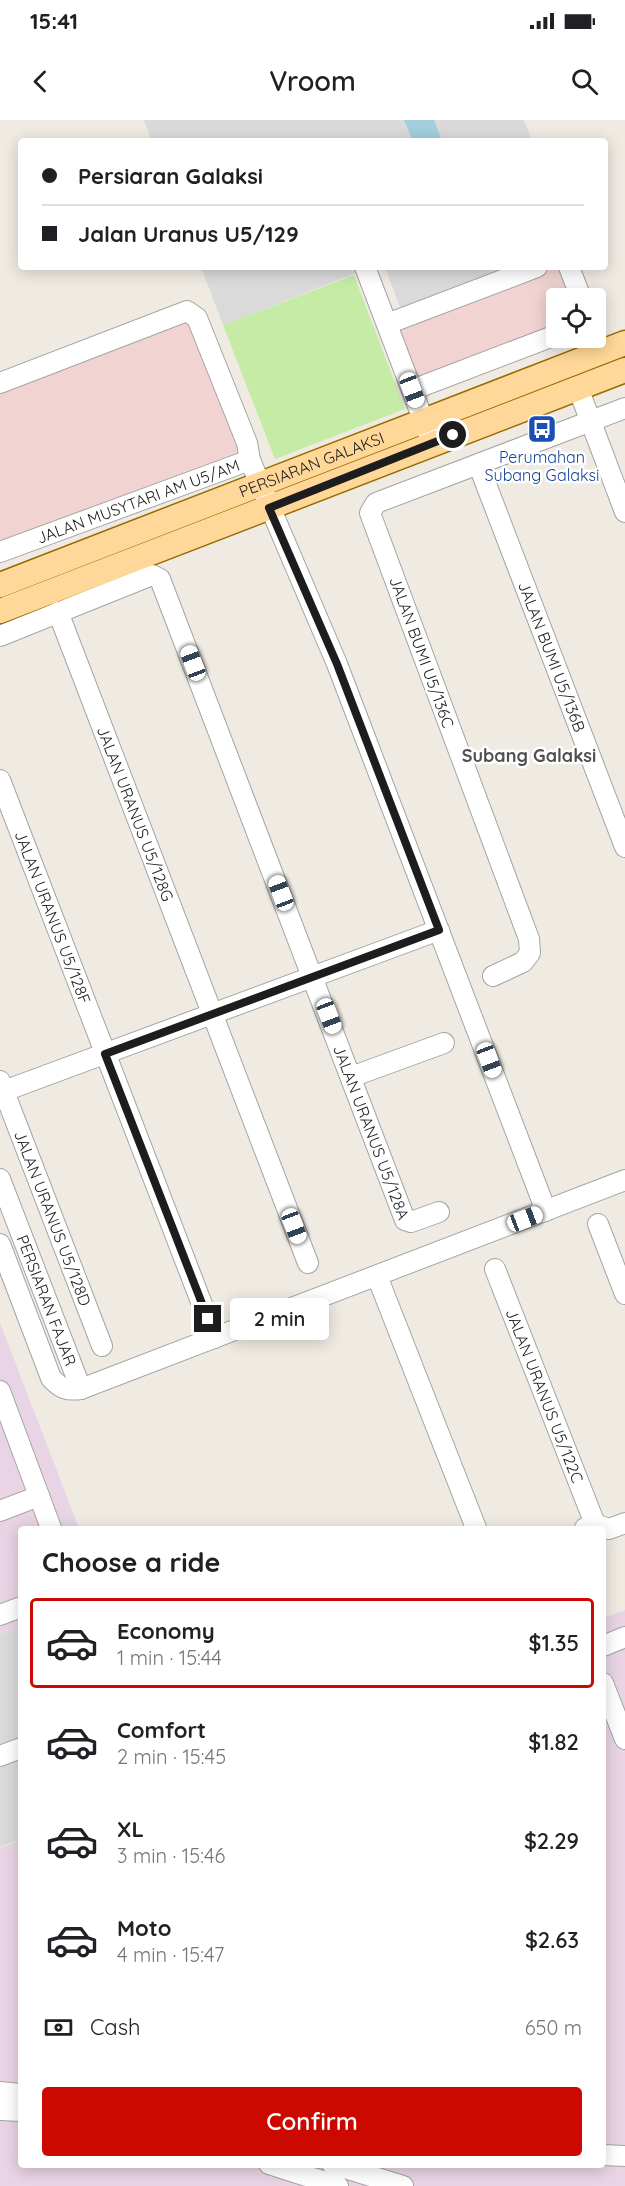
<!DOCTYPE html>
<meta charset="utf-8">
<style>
:root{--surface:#fff;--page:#f6f6f6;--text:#202124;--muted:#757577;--line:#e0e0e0;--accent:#cb0900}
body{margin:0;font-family:Quicksand,sans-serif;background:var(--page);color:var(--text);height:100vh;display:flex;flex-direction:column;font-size:22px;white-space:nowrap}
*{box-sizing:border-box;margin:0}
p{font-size:20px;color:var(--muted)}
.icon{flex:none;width:33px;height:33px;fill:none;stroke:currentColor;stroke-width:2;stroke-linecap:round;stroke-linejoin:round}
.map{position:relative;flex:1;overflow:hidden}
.side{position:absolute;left:18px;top:1406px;width:588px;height:642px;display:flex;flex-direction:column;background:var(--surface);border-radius:6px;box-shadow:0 3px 15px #0003}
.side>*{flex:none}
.hud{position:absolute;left:18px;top:18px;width:590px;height:132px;border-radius:6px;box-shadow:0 3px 15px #0003;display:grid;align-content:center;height:132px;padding:0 24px;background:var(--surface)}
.controls{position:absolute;left:546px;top:168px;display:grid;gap:12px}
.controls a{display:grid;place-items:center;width:60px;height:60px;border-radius:6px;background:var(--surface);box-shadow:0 3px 15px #0003;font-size:30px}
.end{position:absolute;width:27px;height:27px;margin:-14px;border:8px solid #1d1d1d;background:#fff;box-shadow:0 0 0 3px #fff}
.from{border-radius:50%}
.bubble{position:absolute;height:42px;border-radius:6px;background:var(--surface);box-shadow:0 3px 15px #0003;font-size:20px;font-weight:600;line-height:42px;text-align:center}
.car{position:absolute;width:18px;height:36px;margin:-18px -9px;border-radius:8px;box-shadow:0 0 4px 2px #0007;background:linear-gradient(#fff 24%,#345 0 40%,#fff 0 76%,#345 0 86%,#fff 0)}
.hud b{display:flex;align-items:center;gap:21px;height:57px;font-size:22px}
.hud b+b{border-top:2px solid var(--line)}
.hud i{width:15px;height:15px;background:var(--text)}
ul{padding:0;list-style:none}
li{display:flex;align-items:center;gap:18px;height:90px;margin:0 12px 9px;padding:0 12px;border:3px solid transparent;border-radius:6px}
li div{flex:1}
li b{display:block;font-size:22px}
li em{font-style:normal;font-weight:600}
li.selected{border-color:var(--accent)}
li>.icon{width:54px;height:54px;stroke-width:1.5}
h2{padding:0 24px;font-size:27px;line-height:72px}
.pay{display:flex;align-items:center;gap:15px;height:66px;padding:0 24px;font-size:22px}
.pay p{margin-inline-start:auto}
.action{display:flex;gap:12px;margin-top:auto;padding:12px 24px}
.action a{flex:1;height:69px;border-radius:6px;background:var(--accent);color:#fff;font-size:24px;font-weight:600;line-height:69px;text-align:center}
.status{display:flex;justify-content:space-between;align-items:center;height:42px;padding:0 30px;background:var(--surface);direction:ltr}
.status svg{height:16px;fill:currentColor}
header{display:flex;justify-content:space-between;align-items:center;height:78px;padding:0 24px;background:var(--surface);font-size:27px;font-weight:600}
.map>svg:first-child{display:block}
.residential{fill:#dbdada}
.commercial{fill:#f1d4d1}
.industrial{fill:#e8d4e4}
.grass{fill:#c5eba7}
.water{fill:#a2cede}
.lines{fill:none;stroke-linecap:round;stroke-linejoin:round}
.minor-casing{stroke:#a4a4a4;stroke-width:22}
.major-casing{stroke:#976c00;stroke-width:27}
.minor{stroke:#fff;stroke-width:20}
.major{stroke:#ffd798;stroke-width:24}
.route{stroke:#1d1d1d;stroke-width:8}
.labels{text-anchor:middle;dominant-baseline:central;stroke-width:5;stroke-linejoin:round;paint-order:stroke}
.transit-label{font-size:16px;fill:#164399;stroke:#fff}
.street-label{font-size:16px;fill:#1d1d1d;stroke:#fff}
.neighbourhood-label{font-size:18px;font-weight:bold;fill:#505050;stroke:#fff}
</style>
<div class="status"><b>15:41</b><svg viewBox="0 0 49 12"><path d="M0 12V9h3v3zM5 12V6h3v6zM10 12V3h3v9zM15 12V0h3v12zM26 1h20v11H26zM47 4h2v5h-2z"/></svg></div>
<header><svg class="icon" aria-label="back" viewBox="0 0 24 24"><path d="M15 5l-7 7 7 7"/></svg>Vroom<svg class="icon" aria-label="search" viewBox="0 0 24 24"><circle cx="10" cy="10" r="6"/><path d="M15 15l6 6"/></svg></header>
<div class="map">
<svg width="625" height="2066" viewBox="0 0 625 2066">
<rect width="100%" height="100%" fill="#efebe3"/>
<path class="residential" d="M144,0H524L532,21H152Z
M201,147H357L359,152L223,205Z
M385,147H512L401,190Z
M21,1507V1719L0,1727V1515Z"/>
<path class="commercial" d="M550,147H564L576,178H556V211L415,264L393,206Z
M186,196L244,338L0,428V268Z"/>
<path class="industrial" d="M0,1203L79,1408H21V1507L0,1515Z
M625,1490V2066H0V1728L21,1720V2044H603V1498Z"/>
<path class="grass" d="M354,155L405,289L275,339L223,205Z"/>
<path class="water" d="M404,0H434L442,21H413Z"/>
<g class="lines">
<g class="minor-casing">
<g id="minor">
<path d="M365,147L432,323"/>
<path d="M569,147L581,178"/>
<path d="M387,204L537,147"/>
<path d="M0,263L187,191L197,198L247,323L250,340"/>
<path d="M578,268L625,392"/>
<path d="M412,270L556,215"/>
<path id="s1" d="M479,346L625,727"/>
<path id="s2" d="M0,432L250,340L337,544L546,1091"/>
<path id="s3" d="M58,492L308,1143"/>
<path id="s4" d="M0,516L152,455L160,459L405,1100L411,1102L439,1092"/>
<path id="s5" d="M0,660L215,1218"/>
<path d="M493,856L523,842L530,833L529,819L370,393L376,383L625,288"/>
<path d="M351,957L444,923"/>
<path id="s6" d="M0,961L102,1226"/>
<path d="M4,971L439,810"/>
<path id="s7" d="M0,1059L81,1269"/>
<path d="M598,1104L625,1174"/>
<path d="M0,1124L51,1258C61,1269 67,1271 81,1269L625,1060"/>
<path id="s8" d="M495,1149L595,1404"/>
<path d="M377,1156L476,1408"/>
<path d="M0,1271L51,1408"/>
<path d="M0,1391L39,1376"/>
<path d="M585,1408L595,1404L609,1409L625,1403"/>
<path d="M0,1495L21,1487"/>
<path d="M603,1526L625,1517"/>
<path d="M603,1563L625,1619"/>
<path d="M0,1636L21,1628"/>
<path d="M0,1972L21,1974"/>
<path d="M0,1990L21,1991"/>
<path d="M603,2035L625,2036"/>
<path d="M269,2044L338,2066"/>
<path d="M332,2044L403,2066"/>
</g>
</g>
<g class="major-casing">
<g id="major">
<path id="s9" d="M0,465L625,223"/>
<path d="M0,491L625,250"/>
</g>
</g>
<use href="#minor" class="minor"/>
<use href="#major" class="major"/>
</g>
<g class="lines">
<path class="route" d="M208,1199L105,934L439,810L337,544L269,388L453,315"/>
</g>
<defs>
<g id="bus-square" transform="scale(1.5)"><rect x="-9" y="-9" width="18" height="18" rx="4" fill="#1a4fb4" stroke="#fff"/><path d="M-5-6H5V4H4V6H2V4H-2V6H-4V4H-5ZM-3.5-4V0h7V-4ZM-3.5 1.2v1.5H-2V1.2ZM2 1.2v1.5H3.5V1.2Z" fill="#fff"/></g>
</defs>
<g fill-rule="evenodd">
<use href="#bus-square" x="542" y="309"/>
</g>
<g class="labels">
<g class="transit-label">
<text x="542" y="337">Perumahan<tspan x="542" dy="18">Subang Galaksi</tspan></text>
</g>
<g class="street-label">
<text stroke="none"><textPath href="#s9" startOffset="334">PERSIARAN GALAKSI</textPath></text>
<text stroke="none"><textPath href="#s2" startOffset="147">JALAN MUSYTARI AM U5/AM</textPath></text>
<text transform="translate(422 532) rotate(70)">JALAN BUMI U5/136C</text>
<text stroke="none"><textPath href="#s1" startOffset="204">JALAN BUMI U5/136B</textPath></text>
<text stroke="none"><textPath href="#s3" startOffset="216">JALAN URANUS U5/128G</textPath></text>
<text stroke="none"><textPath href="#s5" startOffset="147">JALAN URANUS U5/128F</textPath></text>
<text stroke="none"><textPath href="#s4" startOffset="765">JALAN URANUS U5/128A</textPath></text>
<text stroke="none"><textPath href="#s6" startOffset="147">JALAN URANUS U5/128D</textPath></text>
<text stroke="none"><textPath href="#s7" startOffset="130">PERSIARAN FAJAR</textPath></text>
<text stroke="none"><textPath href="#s8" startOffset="136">JALAN URANUS U5/122C</textPath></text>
</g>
<g class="neighbourhood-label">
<text x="529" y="635">Subang Galaksi</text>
</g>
</g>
</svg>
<div class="controls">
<a><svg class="icon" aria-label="locate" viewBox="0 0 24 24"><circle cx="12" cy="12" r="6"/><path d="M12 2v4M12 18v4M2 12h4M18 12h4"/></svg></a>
</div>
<i class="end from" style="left:453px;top:315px"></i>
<i class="end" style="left:208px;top:1199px"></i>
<div class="bubble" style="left:230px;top:1178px;width:99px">2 min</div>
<i class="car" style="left:412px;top:270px;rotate:159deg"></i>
<i class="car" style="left:193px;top:543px;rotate:339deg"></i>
<i class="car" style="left:281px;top:773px;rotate:339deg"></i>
<i class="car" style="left:329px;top:896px;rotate:159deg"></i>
<i class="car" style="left:489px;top:940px;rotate:159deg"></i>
<i class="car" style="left:525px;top:1099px;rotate:69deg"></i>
<i class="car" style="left:294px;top:1106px;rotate:159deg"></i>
<div class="hud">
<b><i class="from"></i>Persiaran Galaksi</b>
<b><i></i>Jalan Uranus U5/129</b>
</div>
<section class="side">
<h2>Choose a ride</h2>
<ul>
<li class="selected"><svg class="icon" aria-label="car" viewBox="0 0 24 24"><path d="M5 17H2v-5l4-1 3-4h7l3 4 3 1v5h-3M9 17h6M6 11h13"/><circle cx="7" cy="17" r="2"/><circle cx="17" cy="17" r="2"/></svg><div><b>Economy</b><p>1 min · 15:44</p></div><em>$1.35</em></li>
<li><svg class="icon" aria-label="car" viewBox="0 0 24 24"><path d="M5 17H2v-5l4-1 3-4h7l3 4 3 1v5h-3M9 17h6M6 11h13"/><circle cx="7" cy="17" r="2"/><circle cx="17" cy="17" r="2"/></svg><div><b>Comfort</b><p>2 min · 15:45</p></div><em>$1.82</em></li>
<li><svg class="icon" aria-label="car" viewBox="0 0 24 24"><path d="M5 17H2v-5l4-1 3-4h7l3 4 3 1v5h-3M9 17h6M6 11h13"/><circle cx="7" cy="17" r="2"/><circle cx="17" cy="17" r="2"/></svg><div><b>XL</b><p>3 min · 15:46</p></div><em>$2.29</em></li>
<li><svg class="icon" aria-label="car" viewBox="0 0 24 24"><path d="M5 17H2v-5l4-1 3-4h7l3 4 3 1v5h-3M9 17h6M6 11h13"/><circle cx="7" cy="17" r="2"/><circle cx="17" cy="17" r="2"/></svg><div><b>Moto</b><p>4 min · 15:47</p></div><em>$2.63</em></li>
</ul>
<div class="pay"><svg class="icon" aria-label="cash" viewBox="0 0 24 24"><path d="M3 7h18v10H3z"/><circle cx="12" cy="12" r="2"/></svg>Cash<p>650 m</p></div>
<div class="action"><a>Confirm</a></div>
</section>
</div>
